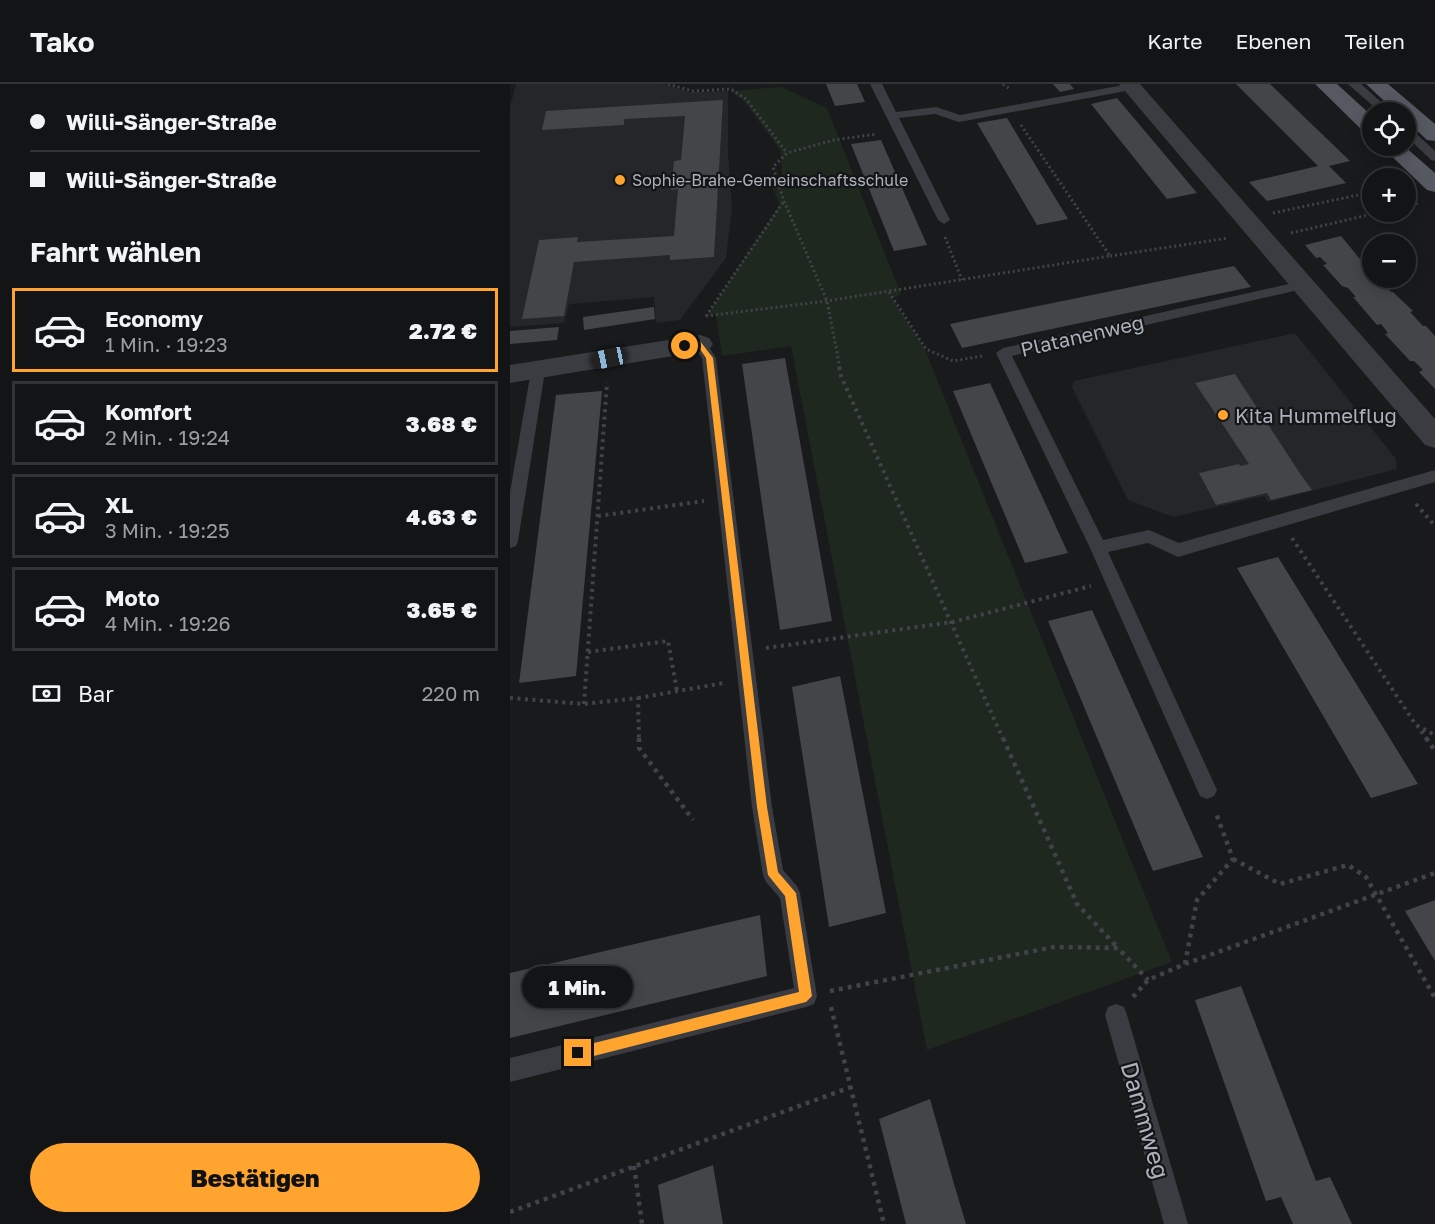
<!DOCTYPE html>
<html lang="de">
<meta charset="utf-8">
<style>
:root{--surface:#131415;--page:#1c1d1e;--text:#f1f3f6;--muted:#9d9ea0;--line:#323334;--accent:#ffa52f}
body{margin:0;font-family:"Golos Text",sans-serif;background:var(--page);color:var(--text);height:100vh;display:flex;flex-direction:column;font-size:22px;white-space:nowrap}
*{box-sizing:border-box;margin:0}
p{font-size:20px;color:var(--muted)}
.icon{flex:none;width:33px;height:33px;fill:none;stroke:currentColor;stroke-width:2;stroke-linecap:round;stroke-linejoin:round}
.map{position:relative;flex:1;overflow:hidden}
.side{display:flex;flex-direction:column;background:var(--surface);width:510px}
.side>*{flex:none}
.guide{display:grid;align-content:center;height:132px;padding:0 30px;background:var(--surface)}
.buttons{position:absolute;left:852px;top:18px;display:grid;gap:12px}
.buttons a{display:grid;place-items:center;width:54px;height:54px;border-radius:50%;background:var(--surface);box-shadow:0 3px 15px #0003,0 0 0 2px var(--line);font-size:30px}
.end{position:absolute;width:27px;height:27px;margin:-14px;border:8px solid #ffa52f;background:#111;box-shadow:0 0 0 3px #111}
.from{border-radius:50%}
.bubble{position:absolute;height:42px;border-radius:21px;background:var(--surface);box-shadow:0 3px 15px #0003,0 0 0 2px var(--line);font-size:20px;font-weight:800;line-height:42px;text-align:center}
.car{position:absolute;width:18px;height:36px;margin:-18px -9px;border-radius:8px;box-shadow:0 0 4px 2px #0007;background:linear-gradient(#222 24%,#8ab4d8 0 40%,#222 0 76%,#8ab4d8 0 86%,#222 0)}
.guide b{display:flex;align-items:center;gap:21px;height:57px;font-size:22px}
.guide b+b{border-top:2px solid var(--line)}
.guide i{width:15px;height:15px;background:var(--text)}
ul{padding:0;list-style:none}
li{display:flex;align-items:center;gap:18px;height:84px;margin:0 12px 9px;padding:0 18px;border:3px solid var(--line);border-radius:0px}
li div{flex:1}
li b{display:block;font-size:22px}
li em{font-style:normal;font-weight:800}
li.on{border-color:var(--accent)}
li>.icon{width:54px;height:54px;stroke-width:1.5}
h2{padding:0 30px;font-size:27px;line-height:72px}
.pay{display:flex;align-items:center;gap:15px;height:66px;padding:0 30px;font-size:22px}
.pay p{margin-inline-start:auto}
.cta{display:flex;gap:12px;margin-top:auto;padding:12px 30px}
.cta a{flex:1;height:69px;border-radius:36px;background:var(--accent);color:#111;font-size:24px;font-weight:800;line-height:69px;text-align:center}
header{display:flex;align-items:center;gap:36px;box-sizing:border-box;height:84px;padding:0 30px;background:var(--surface);border-bottom:2px solid var(--line)}
header strong{font-size:28px}
nav{display:flex;gap:33px;margin-inline-start:auto;font-size:21px}
main{display:flex;flex:1;min-height:0}
.map>svg:first-child{display:block}
.built{fill:#252629}
.green{fill:#1f281f}
.building{fill:#434549}
.lines{fill:none;stroke-linecap:round;stroke-linejoin:round}
.path-far2{stroke:#404349;stroke-width:3;stroke-dasharray:2 3;stroke-linecap:butt}
.path-far1{stroke:#404349;stroke-width:4;stroke-dasharray:3 4.5;stroke-linecap:butt}
.path{stroke:#404349;stroke-width:4.5;stroke-dasharray:4 5;stroke-linecap:butt}
.lane{fill:#3a3c42;fill-rule:evenodd}
.street{fill:#3a3c42;fill-rule:evenodd}
.primary{fill:#565961;fill-rule:evenodd}
.route{fill:#ffa52f}
.poi-dot{fill:#ffa52f;stroke:#141517;stroke-width:2}
.labels{text-anchor:middle;dominant-baseline:central;stroke-width:4.5;stroke-linejoin:round;paint-order:stroke}
.far-poi-label{font-size:16px;fill:#abb2bd;stroke:#141517;text-anchor:start}
.street-label{font-size:20px;fill:#abb2bd;stroke:#141517}
.poi-label{font-size:20px;fill:#abb2bd;stroke:#141517;text-anchor:start}
.near-street-label{font-size:24px;fill:#abb2bd;stroke:#141517}
</style>
<header>
<strong>Tako</strong>
<nav><a>Karte</a><a>Ebenen</a><a>Teilen</a></nav>
</header>
<main>
<section class="side">
<div class="guide">
<b><i class="from"></i>Willi-Sänger-Straße</b>
<b><i></i>Willi-Sänger-Straße</b>
</div>
<h2>Fahrt wählen</h2>
<ul>
<li class="on"><svg class="icon" aria-label="car" viewBox="0 0 24 24"><path d="M5 17H2v-5l4-1 3-4h7l3 4 3 1v5h-3M9 17h6M6 11h13"/><circle cx="7" cy="17" r="2"/><circle cx="17" cy="17" r="2"/></svg><div><b>Economy</b><p>1 Min. · 19:23</p></div><em>2.72 €</em></li>
<li><svg class="icon" aria-label="car" viewBox="0 0 24 24"><path d="M5 17H2v-5l4-1 3-4h7l3 4 3 1v5h-3M9 17h6M6 11h13"/><circle cx="7" cy="17" r="2"/><circle cx="17" cy="17" r="2"/></svg><div><b>Komfort</b><p>2 Min. · 19:24</p></div><em>3.68 €</em></li>
<li><svg class="icon" aria-label="car" viewBox="0 0 24 24"><path d="M5 17H2v-5l4-1 3-4h7l3 4 3 1v5h-3M9 17h6M6 11h13"/><circle cx="7" cy="17" r="2"/><circle cx="17" cy="17" r="2"/></svg><div><b>XL</b><p>3 Min. · 19:25</p></div><em>4.63 €</em></li>
<li><svg class="icon" aria-label="car" viewBox="0 0 24 24"><path d="M5 17H2v-5l4-1 3-4h7l3 4 3 1v5h-3M9 17h6M6 11h13"/><circle cx="7" cy="17" r="2"/><circle cx="17" cy="17" r="2"/></svg><div><b>Moto</b><p>4 Min. · 19:26</p></div><em>3.65 €</em></li>
</ul>
<div class="pay"><svg class="icon" aria-label="cash" viewBox="0 0 24 24"><path d="M3 7h18v10H3z"/><circle cx="12" cy="12" r="2"/></svg>Bar<p>220 m</p></div>
<div class="cta"><a>Bestätigen</a></div>
</section>
<div class="map">
<svg width="925" height="1140" viewBox="0 0 925 1140">
<rect width="100%" height="100%" fill="#191a1c"/>
<path class="built" d="M6,0H153L180,8L218,7V69L222,124L216,174L170,236L146,239L144,213L59,220L54,239L0,243V23Z
M785,249L886,375L887,385L758,418L754,412L663,433L618,416L562,303L564,297Z"/>
<path class="green" d="M271,3L317,24L391,210L382,214L414,263L662,878L417,966L281,262L212,272L206,230L197,231L270,120L260,99L272,98L271,67L234,17L220,7Z"/>
<path class="building" d="M316,0H347L355,18L325,22Z
M543,0H560L564,5L550,8Z
M726,0H760L840,77L819,82L836,99L757,117L739,98L808,82Z
M607,14L687,109L657,115L581,20Z
M213,16L204,173L160,176V171L64,178L54,232L12,235L29,156L68,153L67,158L164,152L168,105L161,106L164,77L171,76L175,32L114,35V41L32,46L36,27Z
M497,34L558,135L527,141L467,39Z
M371,56L417,161L384,167L341,60Z
M831,152L850,175H852L862,185V194H867L881,208H883L903,227L900,228L913,242H916L925,252V305L909,288L913,286L904,277H900L875,250L878,249L871,240L867,241L843,213H846L838,204L832,202L813,181L817,180L810,173L806,174L795,161Z
M724,182L741,203L452,264L440,240Z
M144,223L145,235L74,246L73,233Z
M49,243L47,256L0,260V247Z
M275,274L322,537L270,546L232,280Z
M725,290L791,391L802,406L761,416L757,409L706,421L689,389L729,380L730,382L739,380L685,299Z
M480,299L558,469L515,479L443,307Z
M92,307L66,592L9,599L46,311Z
M768,473L908,700L861,714L727,484Z
M582,526L693,773L643,787L538,537Z
M330,592L376,829L319,843L282,603Z
M925,816V877L895,827Z
M250,831L257,892L0,954V889Z
M731,902L806,1097L820,1093L842,1140H783L771,1113L756,1117L685,916Z
M420,1015L444,1100L456,1140H396L369,1035Z
M203,1081L213,1140H154L148,1101Z"/>
<g class="lines">
<path class="path-far2" d="M158,0L182,7L221,5L236,15L277,69
M493,0L500,5
M896,122L908,119
M763,129L862,108
M781,149L871,128
M435,153L452,196
M600,172L718,154
M379,208L416,265L443,277L472,272
M196,232L317,217L600,172L511,41
M196,232L274,117
M330,284L317,217L274,117L263,83L277,69L324,56L367,50"/>
<path class="path-far1" d="M329,283L331,292L493,655
M906,420L925,442
M88,432L194,417
M782,454L906,641L925,651
M256,564L443,538L581,502
M78,568L158,557L167,607
M0,614L74,620L128,614L129,655
M128,614L214,599
M74,620L97,298
M907,641L917,655"/>
<path class="path" d="M129,654V664L183,736
M493,654L567,820L608,864
M916,654L925,667
M723,775L770,800L838,781L856,793L925,914
M675,880L687,816L723,775L706,729
M320,907L544,863L608,864L638,896
M623,913L638,896L675,880L925,789
M321,923L374,1140
M124,1082L132,1140
M0,1128L341,1003"/>
<path class="lane" d="M360,0H372L386,28L426,23L450,31L619,0L627,3L621,6L449,38L425,30L389,34L440,136L434,140L428,136Z
M838,0H851L882,28H870Z
M896,43L900,44L925,67V77L921,76L896,52Z
M792,197L799,201L797,204L502,272L593,456L639,446L669,459L925,386V398L668,473L638,459L598,468L707,706L704,712L697,715L690,712L580,464L486,269L493,264Z
M190,255L195,257L206,274L262,723L273,786L287,802L290,809L307,912L304,920L296,923L0,998V974L284,904L270,814L256,798L253,791L242,723L192,274L183,260Z
M28,282L35,287L8,457L6,462L0,464V408L21,287Z
M606,920L614,923L617,931L678,1140H654L595,931L598,923Z"/>
<path class="street" d="M609,0H630L925,335V364L915,361Z
M190,251L199,254L203,260L199,266L0,299V281Z"/>
<path class="primary" d="M805,0H827L862,32V49L854,48Z
M856,0H878L925,40V57L917,56L896,36V28H886Z
M871,62H894L925,89V108L917,106Z"/>
</g>
<path class="route" d="M190,257L203,274L257,723L268,788L286,809L302,912L296,918L68,976L64,974L62,969L64,965L68,963L289,908L275,812L258,791L247,723L196,274L188,262L175,264L171,262Z"/>
<g class="poi-dot">
<circle cx="110" cy="96" r="6"/>
<circle cx="713" cy="331" r="6"/>
</g>
<g class="labels">
<g class="far-poi-label">
<text x="122" y="96">Sophie-Brahe-Gemeinschaftsschule</text>
</g>
<g class="street-label">
<text transform="translate(572 251) rotate(-13)">Platanenweg</text>
</g>
<g class="poi-label">
<text x="725" y="331">Kita Hummelflug</text>
</g>
<g class="near-street-label">
<text transform="translate(636 1036) rotate(74)">Dammweg</text>
</g>
</g>
</svg>
<div class="buttons">
<a><svg class="icon" aria-label="locate" viewBox="0 0 24 24"><circle cx="12" cy="12" r="6"/><path d="M12 2v4M12 18v4M2 12h4M18 12h4"/></svg></a>
<a>+</a>
<a>−</a>
</div>
<i class="end from" style="left:175px;top:262px"></i>
<i class="end" style="left:68px;top:969px"></i>
<div class="bubble" style="left:12px;top:882px;width:111px">1 Min.</div>
<i class="car" style="left:99px;top:274px;rotate:258deg"></i>
</div>
</main>
